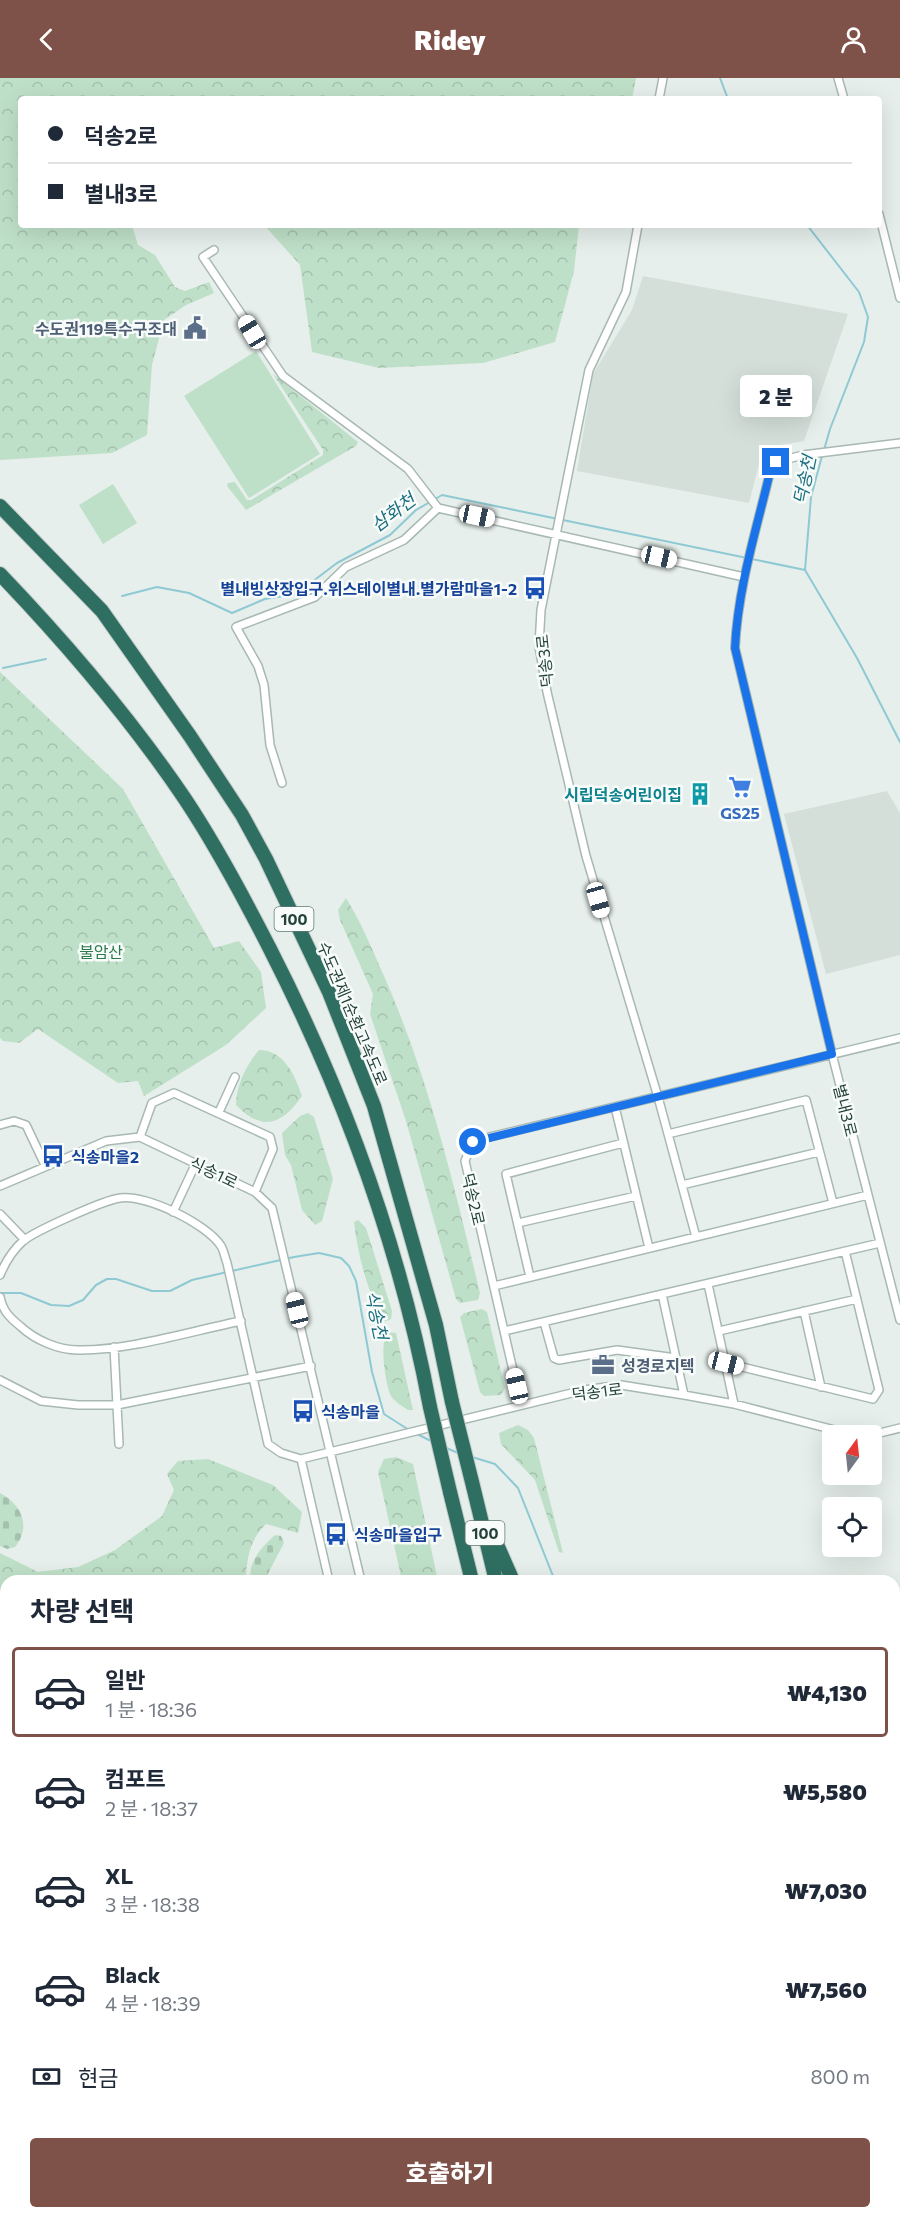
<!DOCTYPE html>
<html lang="ko">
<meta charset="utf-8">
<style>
:root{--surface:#fff;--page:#f6f6f7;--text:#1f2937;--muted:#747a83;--line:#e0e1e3;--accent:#7f5249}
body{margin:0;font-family:Commissioner,"Noto Sans KR",sans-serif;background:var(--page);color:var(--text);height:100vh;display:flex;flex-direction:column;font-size:22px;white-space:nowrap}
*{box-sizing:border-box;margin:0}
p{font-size:20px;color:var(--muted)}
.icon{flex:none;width:33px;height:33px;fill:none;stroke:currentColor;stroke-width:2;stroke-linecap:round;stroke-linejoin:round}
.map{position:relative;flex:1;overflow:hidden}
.details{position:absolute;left:0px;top:1497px;width:900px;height:644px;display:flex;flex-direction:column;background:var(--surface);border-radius:18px 18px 0 0;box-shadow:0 6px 24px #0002}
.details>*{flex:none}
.hud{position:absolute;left:18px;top:18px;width:864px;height:132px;border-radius:6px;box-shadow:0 6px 24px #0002;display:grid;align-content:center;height:132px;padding:0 30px;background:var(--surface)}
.needle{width:39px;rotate:15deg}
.tools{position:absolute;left:822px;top:1347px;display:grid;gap:12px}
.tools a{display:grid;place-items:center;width:60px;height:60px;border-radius:6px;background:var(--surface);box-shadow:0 6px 24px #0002;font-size:30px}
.end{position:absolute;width:27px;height:27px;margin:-14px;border:8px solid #1a73e8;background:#fff;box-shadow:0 0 0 3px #fff}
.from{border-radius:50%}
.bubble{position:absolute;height:42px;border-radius:6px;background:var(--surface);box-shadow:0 6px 24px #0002;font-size:20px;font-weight:800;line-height:42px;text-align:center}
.car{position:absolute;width:18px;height:36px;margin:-18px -9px;border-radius:8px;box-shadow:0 0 4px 2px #0007;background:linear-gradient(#fff 24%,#345 0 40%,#fff 0 76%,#345 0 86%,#fff 0)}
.hud b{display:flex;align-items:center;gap:21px;height:57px;font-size:22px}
.hud b+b{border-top:2px solid var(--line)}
.hud i{width:15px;height:15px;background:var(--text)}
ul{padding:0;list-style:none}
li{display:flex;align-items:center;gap:18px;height:90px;margin:0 12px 9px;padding:0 18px;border:3px solid transparent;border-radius:6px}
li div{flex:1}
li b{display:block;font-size:22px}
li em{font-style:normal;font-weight:800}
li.active{border-color:var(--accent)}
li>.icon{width:54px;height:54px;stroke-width:1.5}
h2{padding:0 30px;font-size:27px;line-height:72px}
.pay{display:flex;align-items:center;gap:15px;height:66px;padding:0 30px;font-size:22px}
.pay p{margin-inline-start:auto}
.primary-button{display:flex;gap:12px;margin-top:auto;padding:12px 30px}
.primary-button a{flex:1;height:69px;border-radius:6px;background:var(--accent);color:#fff;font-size:24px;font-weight:800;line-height:69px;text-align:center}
header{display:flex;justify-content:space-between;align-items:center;height:78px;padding:0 30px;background:var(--accent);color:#fff;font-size:27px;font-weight:800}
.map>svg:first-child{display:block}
.built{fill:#d4dfda}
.grass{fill:#bfe0c8}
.forest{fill:url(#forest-crowns)}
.cemetery{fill:url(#cemetery-stones)}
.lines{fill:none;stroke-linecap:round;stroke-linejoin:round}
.stream{stroke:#8ec9d4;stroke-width:2}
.street-casing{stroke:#a8b8b2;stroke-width:10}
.secondary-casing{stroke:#a4bbb3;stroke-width:14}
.highway-casing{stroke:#c2cac8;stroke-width:16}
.street{stroke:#fff;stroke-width:7}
.secondary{stroke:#fff;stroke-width:10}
.highway{stroke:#2f6f62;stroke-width:14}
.highway-bridge-casing{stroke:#c2cac8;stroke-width:16;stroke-linecap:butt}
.highway-bridge{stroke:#2f6f62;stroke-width:14}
.route{stroke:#1a73e8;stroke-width:8}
.labels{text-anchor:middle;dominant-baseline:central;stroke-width:5;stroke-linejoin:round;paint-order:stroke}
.shield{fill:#f7fbf9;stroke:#637a73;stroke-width:1.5}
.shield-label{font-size:15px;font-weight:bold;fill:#24423a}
.service-label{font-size:16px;font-weight:bold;fill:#4e5e75;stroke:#f7fbf9;text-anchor:end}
.transit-label{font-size:16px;font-weight:bold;fill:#164399;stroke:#f7fbf9;text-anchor:start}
.street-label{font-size:16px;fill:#24423a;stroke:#f7fbf9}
.culture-label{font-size:16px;font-weight:bold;fill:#0d838f;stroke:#f7fbf9;text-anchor:end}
.shop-label{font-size:16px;font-weight:bold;fill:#366cbe;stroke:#f7fbf9}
.park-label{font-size:16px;fill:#2d7a4b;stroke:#f7fbf9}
.water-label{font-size:18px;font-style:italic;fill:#1c6f80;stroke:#f7fbf9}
</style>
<header><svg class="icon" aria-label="back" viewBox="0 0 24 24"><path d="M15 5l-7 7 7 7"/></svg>Ridey<svg class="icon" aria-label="person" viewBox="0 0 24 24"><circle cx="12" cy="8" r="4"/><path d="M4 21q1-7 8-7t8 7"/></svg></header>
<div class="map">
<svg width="900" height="2140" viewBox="0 0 900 2140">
<defs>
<pattern id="forest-crowns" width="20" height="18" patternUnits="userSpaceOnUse" patternTransform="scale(1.5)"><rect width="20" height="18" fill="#bfe0c8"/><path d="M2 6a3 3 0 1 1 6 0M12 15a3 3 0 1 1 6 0" fill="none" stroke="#a4c1ad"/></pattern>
<pattern id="cemetery-stones" width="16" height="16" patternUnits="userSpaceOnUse" patternTransform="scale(1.5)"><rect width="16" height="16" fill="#bfe0c8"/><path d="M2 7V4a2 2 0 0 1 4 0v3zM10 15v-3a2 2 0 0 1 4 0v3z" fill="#a4c1ad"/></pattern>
</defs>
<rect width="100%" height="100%" fill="#e6efeb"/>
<path class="built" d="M643,198L848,236L804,363L763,370L749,425L577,393L593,296L632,232Z
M887,713L900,735V877L826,896L784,736Z"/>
<path class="grass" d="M256,273L320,376L249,420L184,318Z
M113,406L137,445L103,466L79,427Z"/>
<path class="forest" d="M0,0H636L632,21H21V147H132L138,167L155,177L175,209L185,213L209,204L214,215L186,227L164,242L152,287L147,357L112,375L0,382Z
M264,147H579L574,193L555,264L483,285L379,290L312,274L300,187Z
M273,296L358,364L356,368L246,432L227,408L228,405L235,404L247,422H251L323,377V372Z
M0,594L123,711L214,870L239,863L261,894L266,930L226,967L144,1018L138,1003L118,1005L38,951L19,965L3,963L0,960Z
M346,820C361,844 372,871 384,898C429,1000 454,1107 480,1215L478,1222L460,1225L456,1221L406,1043L370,936L373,916L340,842L338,832Z
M259,972C284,972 295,997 302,1018C282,1047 262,1054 236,1027C236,1008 246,987 259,972Z
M308,1035L314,1039L333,1101L322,1143L315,1147L302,1132L291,1087L285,1077L282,1055L300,1038Z
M358,1142L366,1150L392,1233L391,1241L386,1243L382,1242C367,1211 358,1178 354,1144Z
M482,1231L487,1234L505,1310L501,1317L484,1318L480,1314L460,1239L464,1235Z
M388,1254L396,1255L413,1332H408C402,1328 393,1323 390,1316C385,1303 379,1264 388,1254Z
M518,1347L528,1352L534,1360L563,1475L559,1474L535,1402L501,1366L499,1355Z
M396,1379L413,1386L438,1503H402L378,1394L384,1381Z
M208,1381L273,1407L302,1434L298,1455L266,1446C250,1461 246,1482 246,1503H6L4,2134L0,2132V1475L38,1494L78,1489L115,1472L162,1438L174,1412L167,1396L178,1383Z"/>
<path class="cemetery" d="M0,1415C21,1426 32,1448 15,1469L7,1471L0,1468Z
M275,1457L281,1458L284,1465L264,1503H251C247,1484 262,1469 275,1457Z
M0,2132L4,2134L6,2132V2134L78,2135L77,2140H0Z
M249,2134L302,2135V2139L248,2140Z"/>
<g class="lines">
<path class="stream" d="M720,0L728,21
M807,147L859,214L868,239L864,264L830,351L824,372
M822,378L811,419L805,492L857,580L900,664
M122,518L157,509L189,515L232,535L265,521L296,516L337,485L390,457L416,432L442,417L805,492
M3,590L46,581
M0,1215H21L51,1227L69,1228L83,1222L96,1207L107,1201H116L152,1213H170L192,1202L294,1179L319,1175L341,1180L349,1188L356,1203L372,1294L384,1336L409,1352
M417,1356L433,1364
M444,1369L458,1375
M472,1379L495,1386L518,1410L555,1503
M894,1584L900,1585"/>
<g class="street-casing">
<path id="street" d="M838,0L844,21
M659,21L663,0
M879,136L900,220
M638,147L626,214L589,292L541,532L539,568L547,614L586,778L658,1019L696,1159
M214,172L203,179L283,298L408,391L438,430L744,499
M900,365L803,377L776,384L771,390C757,450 738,508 735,570L832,976L900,1242
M282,705L270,667L264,607L258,588L236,549L315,519L346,489L404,462L438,430
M615,1029L649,1170
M219,1034L235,999
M0,1047L14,1043L26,1047L45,1087
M668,1056L806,1022L833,1125
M140,1059L152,1025L174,1015L270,1059L273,1071L255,1114
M682,1107L819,1074
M0,1108L106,1063L140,1059L255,1114L272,1130L361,1503
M173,1134L196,1085
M0,1136L25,1162
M518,1145L636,1118
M0,1197C5,1185 13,1172 23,1163C35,1153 104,1122 120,1120C146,1116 207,1146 221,1168C224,1173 225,1180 227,1185L268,1366L281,1375L301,1381L584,1312L621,1307L684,1317L734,1326L850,1356L880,1355L900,1350
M530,1199L506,1096L623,1065
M708,1206L734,1326
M494,1208L868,1117
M662,1216L684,1317
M0,1219C3,1233 9,1239 20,1248C35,1262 58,1272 78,1272C127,1273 192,1253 241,1243
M804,1233L821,1309
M544,1244L554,1280L559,1282L617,1272L676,1280
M504,1253L880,1165
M719,1253L857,1221
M114,1269L119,1366
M726,1285L873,1321L879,1312L845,1173
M0,1302L41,1323L78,1327H117L311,1288
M521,1327L465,1083L473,1063L900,960
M301,1381L329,1503
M414,2134L422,2140
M333,2140L337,2134
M442,2140L446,2134
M478,2140L482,2134"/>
</g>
<g class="secondary-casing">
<path id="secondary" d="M894,1960L900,1958
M894,1979L900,1977
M546,2140L552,2134
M582,2140L588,2134"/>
</g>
<g class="highway-casing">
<path id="highway" d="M0,428L102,533L190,658L242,737L266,781L329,914L374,1028L436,1247L452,1324
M0,496C67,566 131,641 185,721C217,769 244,820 270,871C344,1016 400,1168 430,1329
M473,1408L496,1503
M450,1414L472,1503
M491,1453L513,1503
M894,1989L900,1986
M629,2134L630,2140
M651,2134L652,2140
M520,2140L524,2134
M688,2140L689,2134"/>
</g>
<use href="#street" class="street"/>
<use href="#secondary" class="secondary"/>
<use href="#highway" class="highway"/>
<g class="highway-bridge-casing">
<path id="highway-bridge" d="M452,1324L473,1408
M430,1329L450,1414"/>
</g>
<use href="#highway-bridge" class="highway-bridge"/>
</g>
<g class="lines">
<path class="route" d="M473,1064L832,976L735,570C738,508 757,450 771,390L776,384"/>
</g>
<defs>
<g id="civic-bare" transform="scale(1.8)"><path d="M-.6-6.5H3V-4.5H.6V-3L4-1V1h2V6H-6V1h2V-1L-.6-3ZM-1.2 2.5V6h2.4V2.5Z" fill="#5c6f8a" stroke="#f7fbf9" stroke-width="2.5" paint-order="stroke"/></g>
<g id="bus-bare" transform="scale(1.8)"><path d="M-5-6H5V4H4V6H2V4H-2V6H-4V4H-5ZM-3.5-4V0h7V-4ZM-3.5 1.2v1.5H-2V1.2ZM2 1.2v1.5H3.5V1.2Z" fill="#1a4fb4" stroke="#f7fbf9" stroke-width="2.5" paint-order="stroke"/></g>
<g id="supermarket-bare" transform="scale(1.8)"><path d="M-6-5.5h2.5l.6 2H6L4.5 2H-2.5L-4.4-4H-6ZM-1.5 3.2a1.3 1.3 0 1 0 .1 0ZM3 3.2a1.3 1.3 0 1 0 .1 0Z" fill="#3f7fe0" stroke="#f7fbf9" stroke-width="2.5" paint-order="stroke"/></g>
<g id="building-bare" transform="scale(1.8)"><path d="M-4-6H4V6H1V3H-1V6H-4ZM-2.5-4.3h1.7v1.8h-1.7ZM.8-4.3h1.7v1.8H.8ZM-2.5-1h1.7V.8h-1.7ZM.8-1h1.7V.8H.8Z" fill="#0f9aa8" stroke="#f7fbf9" stroke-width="2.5" paint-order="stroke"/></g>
<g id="office-bare" transform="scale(1.8)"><path d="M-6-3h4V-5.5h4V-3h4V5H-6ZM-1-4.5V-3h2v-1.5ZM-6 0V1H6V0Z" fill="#5c6f8a" stroke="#f7fbf9" stroke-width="2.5" paint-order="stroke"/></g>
</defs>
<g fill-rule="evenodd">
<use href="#civic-bare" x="195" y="250"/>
<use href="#bus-bare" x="535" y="510"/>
<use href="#supermarket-bare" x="740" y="709"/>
<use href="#building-bare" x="700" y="716"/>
<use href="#bus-bare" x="53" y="1078"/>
<use href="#office-bare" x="603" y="1287"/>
<use href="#bus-bare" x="303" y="1333"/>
<use href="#bus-bare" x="336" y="1456"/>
</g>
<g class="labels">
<g class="shield">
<rect x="274.5" y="829" width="39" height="24" rx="4.5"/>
<rect x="465.5" y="1443" width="39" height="24" rx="4.5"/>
</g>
<g class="shield-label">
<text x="294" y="841">100</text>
<text x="485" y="1455">100</text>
</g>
<g class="service-label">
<text x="177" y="250">수도권119특수구조대</text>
<text x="621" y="1287" text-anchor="start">성경로지텍</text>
</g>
<g class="transit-label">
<text x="517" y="510" text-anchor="end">별내빙상장입구.위스테이별내.별가람마을1-2</text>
<text x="71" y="1078">식송마을2</text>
<text x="321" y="1333">식송마을</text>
<text x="354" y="1456">식송마을입구</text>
</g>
<g class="street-label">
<text transform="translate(544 583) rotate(-96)">덕송3로</text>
<text transform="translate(353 935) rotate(67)">수도권제1순환고속도로</text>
<text transform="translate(846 1032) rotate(76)">별내3로</text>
<text transform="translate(214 1094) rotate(25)">식송1로</text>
<text transform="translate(474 1121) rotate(77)">덕송2로</text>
<text transform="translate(597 1313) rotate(-7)">덕송1로</text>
</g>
<g class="culture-label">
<text x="682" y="716">시립덕송어린이집</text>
</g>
<g class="shop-label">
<text x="740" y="734">GS25</text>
</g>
<g class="park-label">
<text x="101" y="873">불암산</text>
</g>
<g class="water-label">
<text transform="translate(804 402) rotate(-78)">덕송천</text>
<text transform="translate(393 434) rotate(-37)">삼화천</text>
<text transform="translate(377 1237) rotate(78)">식송천</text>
</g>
</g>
</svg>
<div class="tools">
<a><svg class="needle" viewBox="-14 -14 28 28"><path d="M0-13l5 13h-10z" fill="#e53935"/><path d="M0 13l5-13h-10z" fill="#747a83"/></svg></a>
<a><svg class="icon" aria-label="locate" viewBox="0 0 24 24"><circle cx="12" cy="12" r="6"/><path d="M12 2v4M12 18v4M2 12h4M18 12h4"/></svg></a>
</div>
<i class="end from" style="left:473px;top:1064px"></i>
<i class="end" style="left:776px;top:384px"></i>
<div class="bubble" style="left:740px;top:297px;width:72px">2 분</div>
<i class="car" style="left:252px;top:254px;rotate:329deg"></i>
<i class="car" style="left:477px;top:438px;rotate:102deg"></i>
<i class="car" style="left:659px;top:479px;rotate:103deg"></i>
<i class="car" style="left:598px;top:822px;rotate:164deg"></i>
<i class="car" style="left:297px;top:1232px;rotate:346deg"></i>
<i class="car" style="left:726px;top:1285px;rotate:104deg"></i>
<i class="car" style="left:517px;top:1308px;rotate:347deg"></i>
<div class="hud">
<b><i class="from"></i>덕송2로</b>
<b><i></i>별내3로</b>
</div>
<section class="details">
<h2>차량 선택</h2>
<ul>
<li class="active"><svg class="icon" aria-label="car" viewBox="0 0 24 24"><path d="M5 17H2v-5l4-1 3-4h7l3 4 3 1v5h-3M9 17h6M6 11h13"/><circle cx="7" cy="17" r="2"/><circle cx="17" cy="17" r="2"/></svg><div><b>일반</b><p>1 분 · 18:36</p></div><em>₩4,130</em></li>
<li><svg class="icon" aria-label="car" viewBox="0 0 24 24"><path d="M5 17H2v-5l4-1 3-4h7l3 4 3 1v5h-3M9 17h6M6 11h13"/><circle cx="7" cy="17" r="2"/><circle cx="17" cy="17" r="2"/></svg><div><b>컴포트</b><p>2 분 · 18:37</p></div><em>₩5,580</em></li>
<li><svg class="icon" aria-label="car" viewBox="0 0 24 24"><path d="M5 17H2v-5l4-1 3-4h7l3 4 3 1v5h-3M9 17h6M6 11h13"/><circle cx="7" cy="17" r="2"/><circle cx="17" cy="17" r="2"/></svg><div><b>XL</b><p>3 분 · 18:38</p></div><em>₩7,030</em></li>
<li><svg class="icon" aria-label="car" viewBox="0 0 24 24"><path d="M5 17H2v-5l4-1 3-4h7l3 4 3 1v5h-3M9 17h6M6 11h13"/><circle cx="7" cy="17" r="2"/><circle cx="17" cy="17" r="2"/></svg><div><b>Black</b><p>4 분 · 18:39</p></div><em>₩7,560</em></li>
</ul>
<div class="pay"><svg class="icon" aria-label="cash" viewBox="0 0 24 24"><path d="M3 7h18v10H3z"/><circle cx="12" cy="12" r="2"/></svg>현금<p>800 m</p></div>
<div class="primary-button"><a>호출하기</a></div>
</section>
</div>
